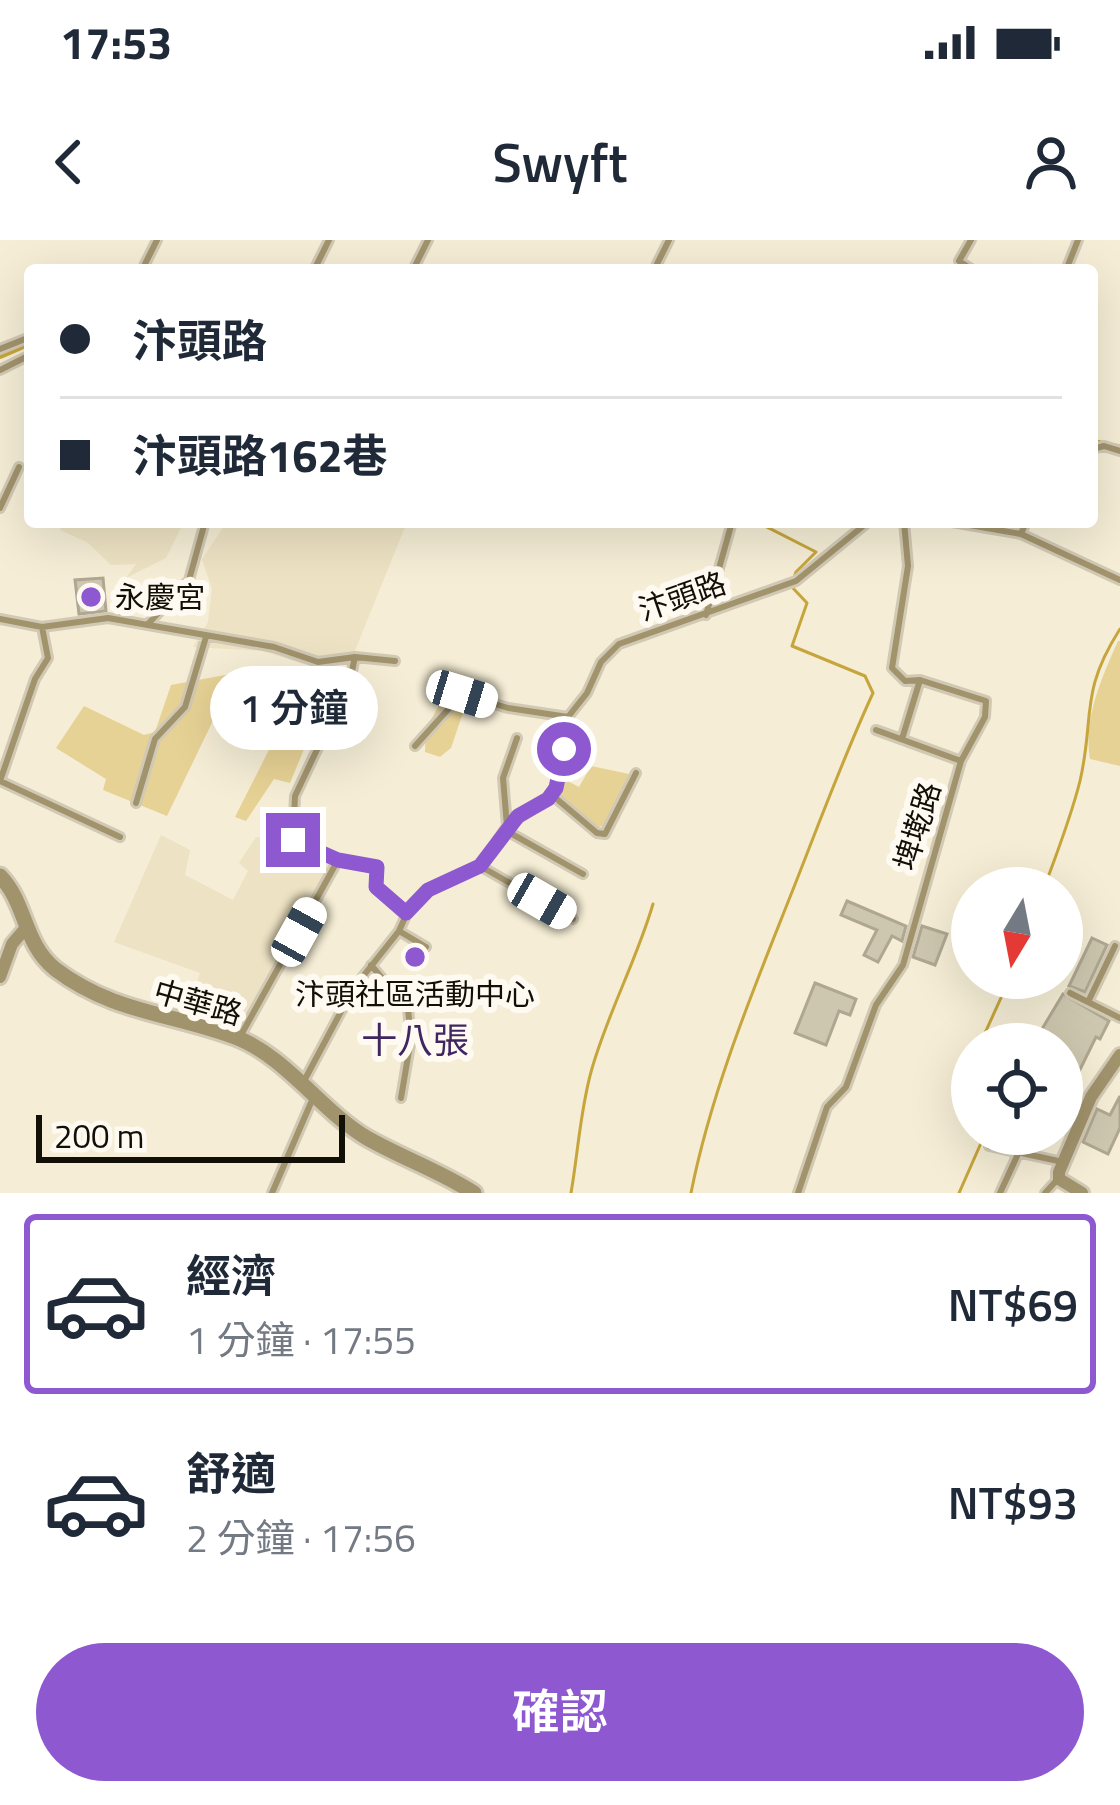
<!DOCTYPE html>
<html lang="zh-TW">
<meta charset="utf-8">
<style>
:root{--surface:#fff;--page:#f6f6f7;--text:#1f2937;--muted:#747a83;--line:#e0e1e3;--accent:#8d58d0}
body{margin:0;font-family:"Titillium Web","Noto Sans TC",sans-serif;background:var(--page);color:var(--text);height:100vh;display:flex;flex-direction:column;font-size:45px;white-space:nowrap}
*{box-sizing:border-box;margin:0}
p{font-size:39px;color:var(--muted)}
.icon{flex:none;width:66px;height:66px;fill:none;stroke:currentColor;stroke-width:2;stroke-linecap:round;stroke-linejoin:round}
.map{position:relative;height:953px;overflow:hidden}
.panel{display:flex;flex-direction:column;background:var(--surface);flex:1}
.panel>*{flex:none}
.top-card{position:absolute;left:24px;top:24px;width:1074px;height:264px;border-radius:12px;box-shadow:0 12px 48px #0002;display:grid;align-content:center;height:264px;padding:0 36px;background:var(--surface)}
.needle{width:78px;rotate:190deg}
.tools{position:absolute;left:951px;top:627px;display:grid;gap:24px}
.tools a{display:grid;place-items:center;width:132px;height:132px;border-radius:50%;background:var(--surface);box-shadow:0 12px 48px #0002;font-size:60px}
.scale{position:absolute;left:36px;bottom:30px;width:309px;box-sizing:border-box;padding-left:12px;border:6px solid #120f07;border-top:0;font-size:33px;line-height:42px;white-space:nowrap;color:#120f07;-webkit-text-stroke:9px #fefaf1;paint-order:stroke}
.end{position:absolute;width:54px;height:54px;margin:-27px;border:15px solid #8d58d0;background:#fff;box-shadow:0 0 0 6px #fff}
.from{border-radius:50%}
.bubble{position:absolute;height:84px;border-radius:42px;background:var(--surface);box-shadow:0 12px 48px #0002;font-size:39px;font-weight:600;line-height:84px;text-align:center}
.car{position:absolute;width:36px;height:72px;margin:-36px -18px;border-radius:15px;box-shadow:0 0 9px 3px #0007;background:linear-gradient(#fff 24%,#345 0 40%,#fff 0 76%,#345 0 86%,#fff 0)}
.top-card b{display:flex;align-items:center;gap:42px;height:114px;font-size:45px}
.top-card b+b{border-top:3px solid var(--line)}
.top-card i{width:30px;height:30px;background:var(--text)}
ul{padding:21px 0 0;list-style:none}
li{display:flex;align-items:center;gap:36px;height:180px;margin:0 24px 18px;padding:0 12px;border:6px solid transparent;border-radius:12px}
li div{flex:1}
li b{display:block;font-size:45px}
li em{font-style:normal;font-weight:600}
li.selected{border-color:var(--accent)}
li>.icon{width:108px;height:108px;stroke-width:1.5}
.primary-button{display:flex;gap:24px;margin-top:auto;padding:24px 36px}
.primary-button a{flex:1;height:138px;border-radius:72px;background:var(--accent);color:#fff;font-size:48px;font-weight:600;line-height:138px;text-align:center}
.status{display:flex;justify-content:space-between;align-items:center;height:84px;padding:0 60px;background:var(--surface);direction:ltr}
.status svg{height:33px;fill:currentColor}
header{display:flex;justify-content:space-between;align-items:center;height:156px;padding:0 36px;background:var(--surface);font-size:54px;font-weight:600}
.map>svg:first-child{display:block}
.built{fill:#ede2c3}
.green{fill:#e7d295}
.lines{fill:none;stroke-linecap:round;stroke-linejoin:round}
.stream{stroke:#c6a53c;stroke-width:3}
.canal{stroke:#c6a53c;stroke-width:10}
.building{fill:#cec7af;stroke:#afa791;stroke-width:3}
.service-casing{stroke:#d1c9b4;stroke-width:12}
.minor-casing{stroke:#d1c9b4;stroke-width:18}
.tertiary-casing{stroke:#d1c9b4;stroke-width:21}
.service{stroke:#a1936c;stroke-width:6}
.minor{stroke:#a1936c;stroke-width:12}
.tertiary{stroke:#a1936c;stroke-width:15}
.route{stroke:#8d58d0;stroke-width:15}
.poi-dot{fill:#8d58d0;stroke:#fefaf1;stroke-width:4.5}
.labels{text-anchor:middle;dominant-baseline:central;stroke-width:12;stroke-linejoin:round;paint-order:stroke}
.street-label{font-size:30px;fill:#120f07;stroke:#fefaf1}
.poi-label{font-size:30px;fill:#120f07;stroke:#fefaf1;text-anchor:start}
.quarter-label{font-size:36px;fill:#3f2660;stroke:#fefaf1}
</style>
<div class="status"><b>17:53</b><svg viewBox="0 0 49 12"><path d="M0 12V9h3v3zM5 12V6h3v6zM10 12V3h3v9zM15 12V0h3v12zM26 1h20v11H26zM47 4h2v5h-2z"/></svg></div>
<header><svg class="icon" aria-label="back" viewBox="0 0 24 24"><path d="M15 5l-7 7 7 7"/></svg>Swyft<svg class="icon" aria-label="person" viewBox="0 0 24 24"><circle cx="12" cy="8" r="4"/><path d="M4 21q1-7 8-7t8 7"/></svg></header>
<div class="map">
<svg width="1120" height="953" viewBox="0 0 1120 953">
<rect width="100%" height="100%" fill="#f5edd5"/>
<path class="built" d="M64,282H184L166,318L126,338L136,324L111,325L87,302L60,290Z
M227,282H407L354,413L327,416L306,425L263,411L193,407L208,382L212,349L202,319Z
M161,595L190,610L185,635L233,660L248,631L239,623L256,597L296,600L331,619L297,693L265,740L241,792L185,778L200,733L114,702Z"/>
<path class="green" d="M1118,401H1120V526L1090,519C1083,479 1102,437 1118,401Z
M236,433L167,576L103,550L106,539L56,508L84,466L144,495L155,492L171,445Z
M452,441L471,449L451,508L440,517L425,512L426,489Z
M283,482L290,487L291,499L304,509L290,543L274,539L246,581L235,577Z
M591,526L629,534L606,585L592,589L548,557L556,535L579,547Z"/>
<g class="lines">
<path class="stream" d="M1092,200L1120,206
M1044,648C1057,613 1071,577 1080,541C1095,476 1079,453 1120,389
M980,804L1010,738
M571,953C578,913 580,872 591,832C607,774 636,722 653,664
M691,953C711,852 752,753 790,657C817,589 842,520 873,453L865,436L792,406L807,363L791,346L796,332L816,312L757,282
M959,953L985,894"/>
<path class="canal" d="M0,114L30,101"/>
</g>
<path class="building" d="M103,338L106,371L79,374L75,340Z
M847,661L906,686L902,701L892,696L878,722L864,715L877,690L841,675Z
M922,686L947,694L935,725L913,717Z
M1092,698L1107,705L1085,752L1069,746Z
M815,743L856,759L850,775L839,771L826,805L795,793Z
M1063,754L1109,781L1100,799L1096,797L1062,866V804H1033Z
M1120,856V888L1108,914L1083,902L1097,869L1110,875Z"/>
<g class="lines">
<g class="service-casing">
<path id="service" d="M971,0L959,21L973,30
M142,30L157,0
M314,30L329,0
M413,30L428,0
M654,30L669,0
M1066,30L1078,0
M0,109L30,97
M0,130L30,115
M1092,209L1104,206L1120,211
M0,268L19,227
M952,282L1021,294
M1026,282L1021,294L1120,340
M706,375L732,282
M0,379L42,387L108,378L274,407L318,422L355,417L395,421
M149,383L189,340L205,282
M355,417L350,440L295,556L293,600L338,620L377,627L376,647L407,673
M876,490L961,521
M902,499L920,440
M415,506L462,454L508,468L568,477
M0,541L35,439L48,418L42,387
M0,541L120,597
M552,555L597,593L605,594L636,533
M136,563L155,499L185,467L206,397
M507,586L503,538L517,498
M505,590L583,634
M480,626L573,679
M399,691L426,707
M371,725L408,769L411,799L401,858
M1070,753L1120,778
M1088,762L1115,706
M241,795L338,620
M304,841L353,749L399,691L407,673L428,650L480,626L507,586L548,559L555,548L568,477L587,453L601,422L619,404L796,341L868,282
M989,906L1063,922
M272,953L313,858
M798,953L827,867L846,847L876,765L903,725L961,521L985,477L986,461L920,440L905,441L892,428L908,326L904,282
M1000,953L1018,914
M1045,953L1056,941"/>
</g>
<g class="minor-casing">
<path id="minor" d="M0,737L12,704L24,690
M1082,953L1059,939V932L1091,857L1120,815"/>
</g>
<g class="tertiary-casing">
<path id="tertiary" d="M0,636C27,664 23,703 55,729C113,773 171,773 235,797C286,816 321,871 367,898C402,918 440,931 474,953"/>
</g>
<use href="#service" class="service"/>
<use href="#minor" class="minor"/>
<use href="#tertiary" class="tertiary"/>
</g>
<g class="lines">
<path class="route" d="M293,600L338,620L377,627L376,647L406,673L428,650L480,626L518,576L548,559L556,548L564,509"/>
</g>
<g class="poi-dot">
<circle cx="91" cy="357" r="12"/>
<circle cx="415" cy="717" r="12"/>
</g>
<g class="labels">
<g class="street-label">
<text transform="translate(682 356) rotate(-19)">汴頭路</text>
<text transform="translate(917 586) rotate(-73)">埤墘路</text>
<text transform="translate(198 762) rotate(16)">中華路</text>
</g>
<g class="poi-label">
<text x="115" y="357">永慶宮</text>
<text x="415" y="754" text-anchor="middle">汴頭社區活動中心</text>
</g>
<g class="quarter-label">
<text x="415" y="799">十八張</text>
</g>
</g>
</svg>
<div class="tools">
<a><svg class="needle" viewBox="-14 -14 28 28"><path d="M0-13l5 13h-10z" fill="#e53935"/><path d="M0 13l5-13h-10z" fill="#747a83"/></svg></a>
<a><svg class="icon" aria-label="locate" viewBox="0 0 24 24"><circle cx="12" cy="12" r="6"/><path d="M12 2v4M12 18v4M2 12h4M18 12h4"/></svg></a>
</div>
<div class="scale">200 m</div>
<i class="end from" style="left:564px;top:509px"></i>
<i class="end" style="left:293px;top:600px"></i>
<div class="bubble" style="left:210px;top:426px;width:168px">1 分鐘</div>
<i class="car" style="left:462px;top:454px;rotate:107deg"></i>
<i class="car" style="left:542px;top:661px;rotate:120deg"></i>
<i class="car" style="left:299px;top:692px;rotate:29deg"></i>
<div class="top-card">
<b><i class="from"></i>汴頭路</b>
<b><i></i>汴頭路162巷</b>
</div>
</div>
<section class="panel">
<ul>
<li class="selected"><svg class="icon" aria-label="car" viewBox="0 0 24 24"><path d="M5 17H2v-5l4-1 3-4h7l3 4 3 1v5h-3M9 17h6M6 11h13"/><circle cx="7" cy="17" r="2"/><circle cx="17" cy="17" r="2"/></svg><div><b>經濟</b><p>1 分鐘 · 17:55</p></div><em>NT$69</em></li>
<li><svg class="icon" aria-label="car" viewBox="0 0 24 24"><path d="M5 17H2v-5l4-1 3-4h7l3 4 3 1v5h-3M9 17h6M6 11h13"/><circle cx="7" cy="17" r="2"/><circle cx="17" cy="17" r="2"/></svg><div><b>舒適</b><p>2 分鐘 · 17:56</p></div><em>NT$93</em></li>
</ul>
<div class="primary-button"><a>確認</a></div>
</section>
